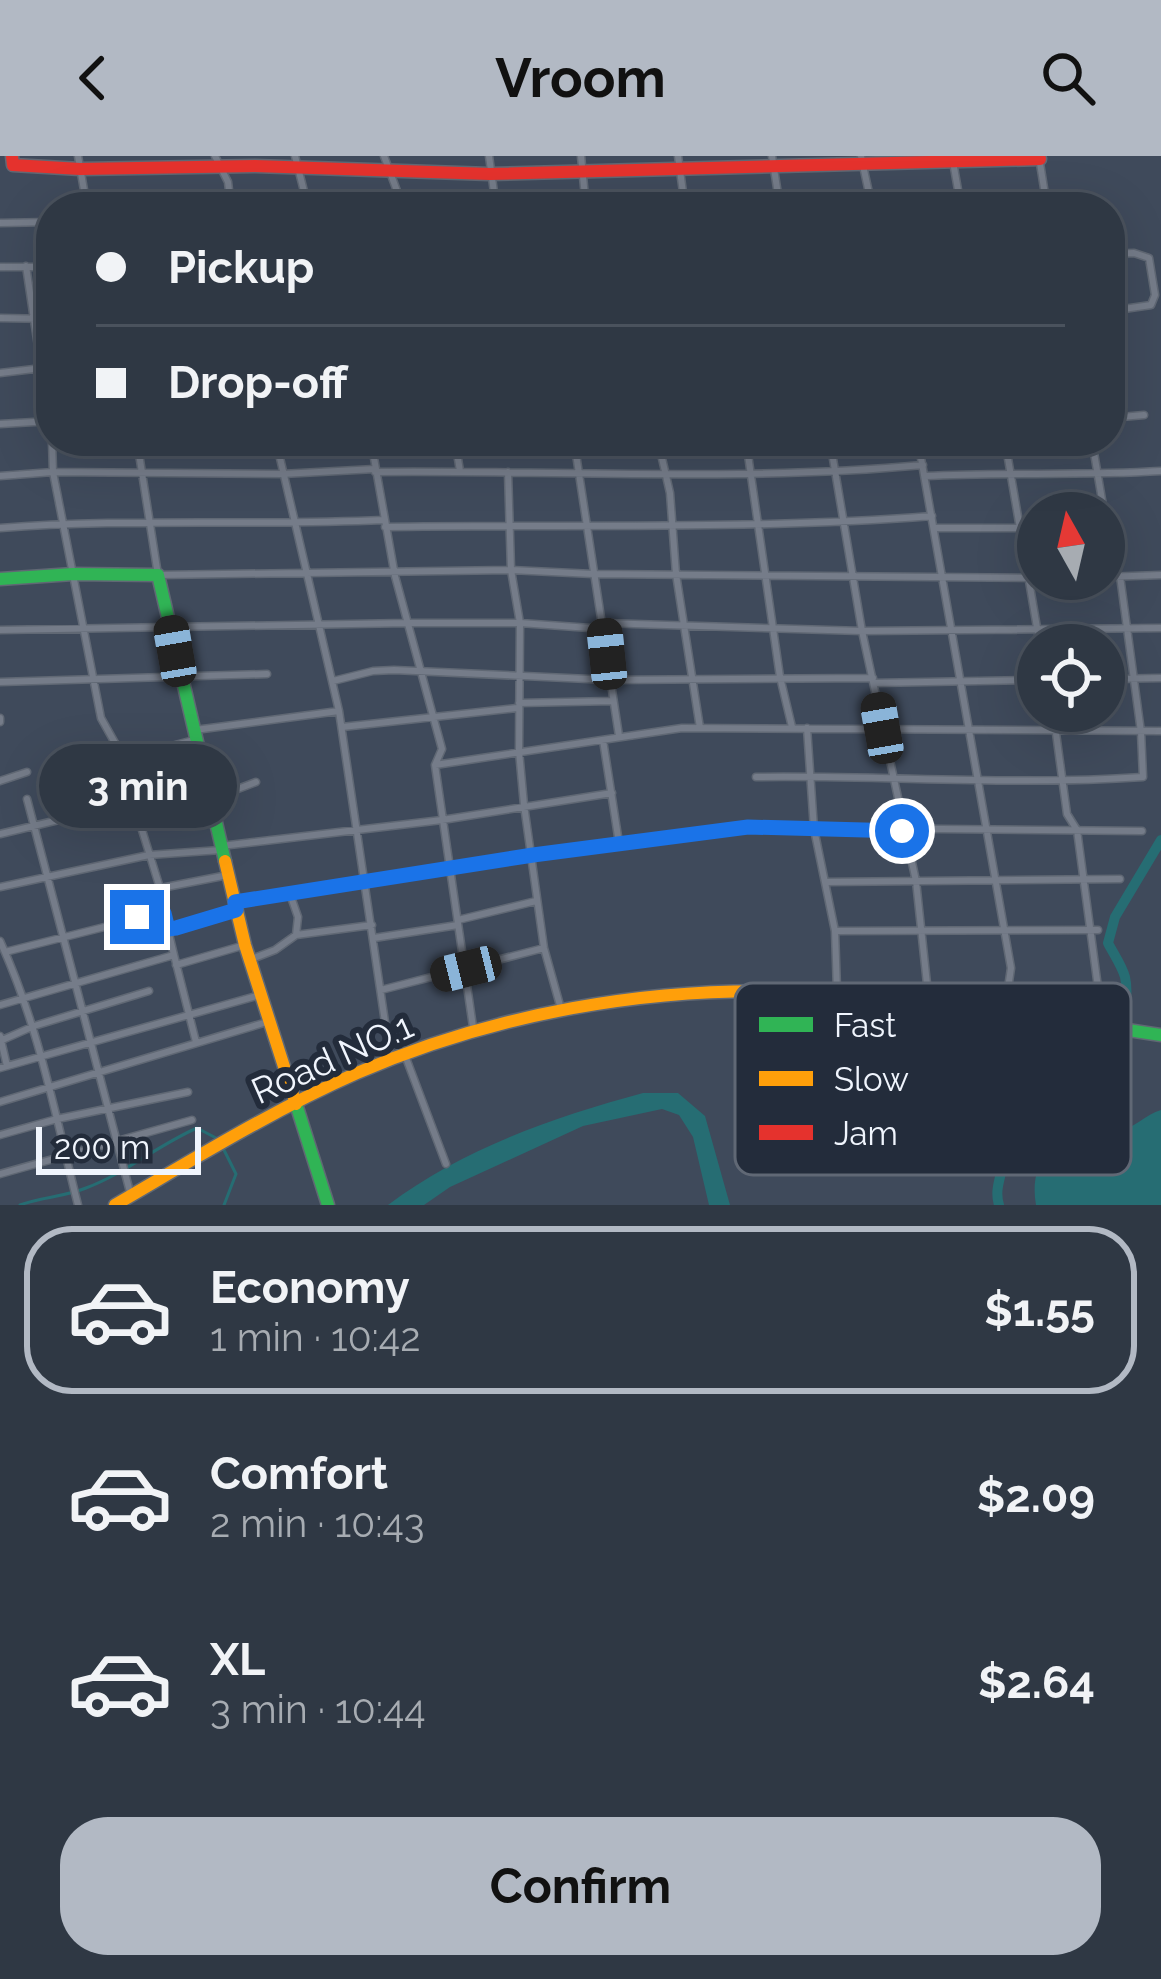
<!DOCTYPE html>
<meta charset="utf-8">
<style>
:root{--surface:#2f3844;--page:#373f4b;--text:#f1f3f6;--muted:#a7acb2;--line:#4a525d;--accent:#b2b9c4}
body{margin:0;font-family:Raleway,sans-serif;background:var(--page);color:var(--text);height:100vh;display:flex;flex-direction:column;font-size:45px;white-space:nowrap}
*{box-sizing:border-box;margin:0}
p{font-size:39px;color:var(--muted)}
.icon{flex:none;width:66px;height:66px;fill:none;stroke:currentColor;stroke-width:2;stroke-linecap:round;stroke-linejoin:round}
.map{position:relative;height:1049px;overflow:hidden}
.sheet{display:flex;flex-direction:column;background:var(--surface);flex:1}
.sheet>*{flex:none}
.guide{position:absolute;left:36px;top:36px;width:1089px;height:264px;border-radius:48px;box-shadow:0 12px 48px #0002,0 0 0 3px var(--line);display:grid;align-content:center;height:264px;padding:0 60px;background:var(--surface)}
.needle{width:78px;rotate:352deg}
.fabs{position:absolute;left:1017px;top:336px;display:grid;gap:24px}
.fabs a{display:grid;place-items:center;width:108px;height:108px;border-radius:50%;background:var(--surface);box-shadow:0 12px 48px #0002,0 0 0 3px var(--line);font-size:60px}
.scale{position:absolute;left:36px;bottom:30px;width:165px;box-sizing:border-box;padding-left:12px;border:6px solid #f0f5fd;border-top:0;font-size:33px;line-height:42px;white-space:nowrap;color:#f0f5fd;-webkit-text-stroke:9px #232c3b;paint-order:stroke}
.end{position:absolute;width:54px;height:54px;margin:-27px;border:15px solid #1a73e8;background:#fff;box-shadow:0 0 0 6px #fff}
.from{border-radius:50%}
.bubble{position:absolute;height:84px;border-radius:42px;background:var(--surface);box-shadow:0 12px 48px #0002,0 0 0 3px var(--line);font-size:39px;font-weight:700;line-height:84px;text-align:center}
.car{position:absolute;width:36px;height:72px;margin:-36px -18px;border-radius:15px;box-shadow:0 0 9px 3px #0007;background:linear-gradient(#222 24%,#8ab4d8 0 40%,#222 0 76%,#8ab4d8 0 86%,#222 0)}
.guide b{display:flex;align-items:center;gap:42px;height:114px;font-size:45px}
.guide b+b{border-top:3px solid var(--line)}
.guide i{width:30px;height:30px;background:var(--text)}
ul{padding:21px 0 0;list-style:none}
li{display:flex;align-items:center;gap:36px;height:168px;margin:0 24px 18px;padding:0 36px;border:6px solid transparent;border-radius:48px}
li div{flex:1}
li b{display:block;font-size:45px}
li em{font-style:normal;font-weight:700}
li.active{border-color:var(--accent)}
li>.icon{width:108px;height:108px;stroke-width:1.5}
.primary-button{display:flex;gap:24px;margin-top:auto;padding:24px 60px}
.primary-button a{flex:1;height:138px;border-radius:48px;background:var(--accent);color:#111;font-size:48px;font-weight:700;line-height:138px;text-align:center}
header{display:flex;justify-content:space-between;align-items:center;height:156px;padding:0 60px;background:var(--accent);color:#111;font-size:54px;font-weight:700}
.map>svg:first-child{display:block}
.water{fill:#266d73}
.lines{fill:none;stroke-linecap:round;stroke-linejoin:round}
.stream{stroke:#266d73;stroke-width:3}
.river{stroke:#266d73;stroke-width:10}
.street-casing{stroke:#606874;stroke-width:9}
.fast-casing{stroke:#606874;stroke-width:15}
.slow-casing{stroke:#606874;stroke-width:15}
.jam-casing{stroke:#606874;stroke-width:15}
.street{stroke:#757c89;stroke-width:6}
.fast{stroke:#30b455;stroke-width:12}
.slow{stroke:#ff9f0a;stroke-width:12}
.jam{stroke:#e5322d;stroke-width:12}
.route{stroke:#1a73e8;stroke-width:15}
.labels{text-anchor:middle;dominant-baseline:central;stroke-width:12;stroke-linejoin:round;paint-order:stroke}
.street-label{font-size:36px;fill:#f0f5fd;stroke:#232c3b}
.key{fill:#232c3b;stroke:#606875;stroke-width:3}
.key-label{font-size:33px;fill:#f0f5fd}
</style>
<header><svg class="icon" aria-label="back" viewBox="0 0 24 24"><path d="M15 5l-7 7 7 7"/></svg>Vroom<svg class="icon" aria-label="search" viewBox="0 0 24 24"><circle cx="10" cy="10" r="6"/><path d="M15 15l6 6"/></svg></header>
<div class="map">
<svg width="1161" height="1049" viewBox="0 0 1161 1049">
<rect width="100%" height="100%" fill="#3f4a5b"/>
<path class="water" d="M643,937H678L705,960L730,1049H709L693,981L679,959L662,953L583,970L450,1031L424,1049H388C462,993 554,961 643,937Z
M1161,954V1049H1036C1029,1011 1049,978 1090,973C1099,972 1109,978 1118,976C1133,973 1146,958 1161,954Z"/>
<g class="lines">
<path class="stream" d="M223,992L236,1018L224,1049
M20,1049C41,1041 64,1041 86,1032C126,1017 158,989 197,972L218,983"/>
<path class="river" d="M999,1049C995,1036 999,1026 1002,1013C1015,955 1065,955 1098,918C1116,897 1131,847 1125,821C1122,810 1113,797 1108,787L1115,761L1161,684"/>
<g class="street-casing">
<path id="street" d="M78,0L87,51
M215,0L228,26L231,51
M295,0L308,51
M384,0L403,51
M489,0L496,51
M581,0L586,51
M678,0L685,51
M772,0L780,51
M861,0L872,51
M952,0L961,51
M1039,1L1047,51
M172,51H185
M198,51L229,42
M1078,51H1082
M0,67L51,66
M1110,98L1134,97L1149,102L1155,139L1151,149L1110,155
M26,110L51,277
M0,111H51
M0,162L51,163
M0,217L51,211
M1110,262L1144,259
M0,268L51,265
M137,285L158,419L511,414L593,418L1038,422
M276,285L339,555L390,900
M371,285L395,420L442,593L435,609L473,871
M455,285L460,315
M574,285L619,580
M658,285L670,337L676,418L700,572
M746,285L780,521L792,571
M830,285L862,475L916,725L927,828L932,833L1003,841
M918,285L1011,812L1007,839L997,843H976
M1005,285L1040,489
M1092,285L1115,420
M375,316C558,314 741,326 923,309
M508,316L511,414L520,467L519,595L524,649L544,792L561,853
M0,320L53,316L52,285
M925,320C1004,316 1082,320 1161,315
M385,371C567,368 750,374 932,360
M0,372C127,362 255,370 383,364
M935,372H1038
M1104,421L1161,419
M1046,423H1091
M602,467L862,475L1161,472
M0,474L407,467H520L604,473
M1104,523L1161,522
M333,525L373,515L394,514L610,524L873,522
M0,526L267,518
M874,527L1038,524
M519,547L613,545
M1053,555L1067,658L1077,674L1103,869
M0,562V566
M342,571L517,552
M807,572L814,673L835,775L837,835
M195,574L339,555
M603,584L619,687
M435,609L682,572L1161,575
M59,620L194,584
M756,621C886,619 1014,630 1143,621L1141,576L1120,420
M0,625L27,616
M27,643L130,1036
M209,644L256,626
M0,678L204,629
M221,690L442,664L612,637
M826,726L1120,723
M0,731L149,699L221,694
M161,732L228,719
M290,738L298,761L296,779
M235,746L533,699L748,671L1142,675
M236,754L168,773L160,732L115,587L101,562L53,316L282,318L375,313
M458,764L536,745
M168,774L174,799
M835,775L1098,774
M374,782L458,769
M0,785C39,870 55,959 78,1049
M5,796L164,756
M249,804L275,794L296,779L372,769
M176,809L245,789
M381,834L544,792
M1009,836L1014,844L1029,852
M0,849L174,799L196,886
M0,880L7,910
M0,885L34,870L149,835
M406,902L446,1008
M0,912L260,839
M0,946L267,866
M0,979L57,963L188,936
M0,1018L192,964"/>
</g>
<g class="fast-casing">
<path id="fast" d="M0,423L73,418L158,419L225,705
M797,836L963,849L1161,879
M296,948L328,1049"/>
</g>
<g class="slow-casing">
<path id="slow" d="M225,705L245,789L296,948
M115,1049C194,1003 273,954 357,917C494,858 648,830 797,836"/>
</g>
<g class="jam-casing">
<path id="jam" d="M12,0L13,9L80,13L255,10L490,18L1040,3"/>
</g>
<use href="#street" class="street"/>
<use href="#fast" class="fast"/>
<use href="#slow" class="slow"/>
<use href="#jam" class="jam"/>
</g>
<g class="lines">
<path class="route" d="M137,761L164,757L168,773L176,772L236,754L235,746L533,699L748,671L902,675"/>
</g>
<g class="labels">
<g class="street-label">
<text transform="translate(332 902) rotate(-24)">Road NO.1</text>
</g>
</g>
<rect x="735" y="827" width="396" height="192" rx="18" class="key"/>
<rect x="759" y="861" width="54" height="15" fill="#30b455"/>
<rect x="759" y="915" width="54" height="15" fill="#ff9f0a"/>
<rect x="759" y="969" width="54" height="15" fill="#e5322d"/>
<g class="key-label">
<text x="834" y="881">Fast</text>
<text x="834" y="935">Slow</text>
<text x="834" y="989">Jam</text>
</g>
</svg>
<div class="fabs">
<a><svg class="needle" viewBox="-14 -14 28 28"><path d="M0-13l5 13h-10z" fill="#e53935"/><path d="M0 13l5-13h-10z" fill="#a7acb2"/></svg></a>
<a><svg class="icon" aria-label="locate" viewBox="0 0 24 24"><circle cx="12" cy="12" r="6"/><path d="M12 2v4M12 18v4M2 12h4M18 12h4"/></svg></a>
</div>
<div class="scale">200 m</div>
<i class="end from" style="left:902px;top:675px"></i>
<i class="end" style="left:137px;top:761px"></i>
<div class="bubble" style="left:39px;top:588px;width:198px">3 min</div>
<i class="car" style="left:175px;top:495px;rotate:350deg"></i>
<i class="car" style="left:607px;top:498px;rotate:354deg"></i>
<i class="car" style="left:882px;top:572px;rotate:350deg"></i>
<i class="car" style="left:466px;top:813px;rotate:256deg"></i>
<div class="guide">
<b><i class="from"></i>Pickup</b>
<b><i></i>Drop-off</b>
</div>
</div>
<section class="sheet">
<ul>
<li class="active"><svg class="icon" aria-label="car" viewBox="0 0 24 24"><path d="M5 17H2v-5l4-1 3-4h7l3 4 3 1v5h-3M9 17h6M6 11h13"/><circle cx="7" cy="17" r="2"/><circle cx="17" cy="17" r="2"/></svg><div><b>Economy</b><p>1 min · 10:42</p></div><em>$1.55</em></li>
<li><svg class="icon" aria-label="car" viewBox="0 0 24 24"><path d="M5 17H2v-5l4-1 3-4h7l3 4 3 1v5h-3M9 17h6M6 11h13"/><circle cx="7" cy="17" r="2"/><circle cx="17" cy="17" r="2"/></svg><div><b>Comfort</b><p>2 min · 10:43</p></div><em>$2.09</em></li>
<li><svg class="icon" aria-label="car" viewBox="0 0 24 24"><path d="M5 17H2v-5l4-1 3-4h7l3 4 3 1v5h-3M9 17h6M6 11h13"/><circle cx="7" cy="17" r="2"/><circle cx="17" cy="17" r="2"/></svg><div><b>XL</b><p>3 min · 10:44</p></div><em>$2.64</em></li>
</ul>
<div class="primary-button"><a>Confirm</a></div>
</section>
